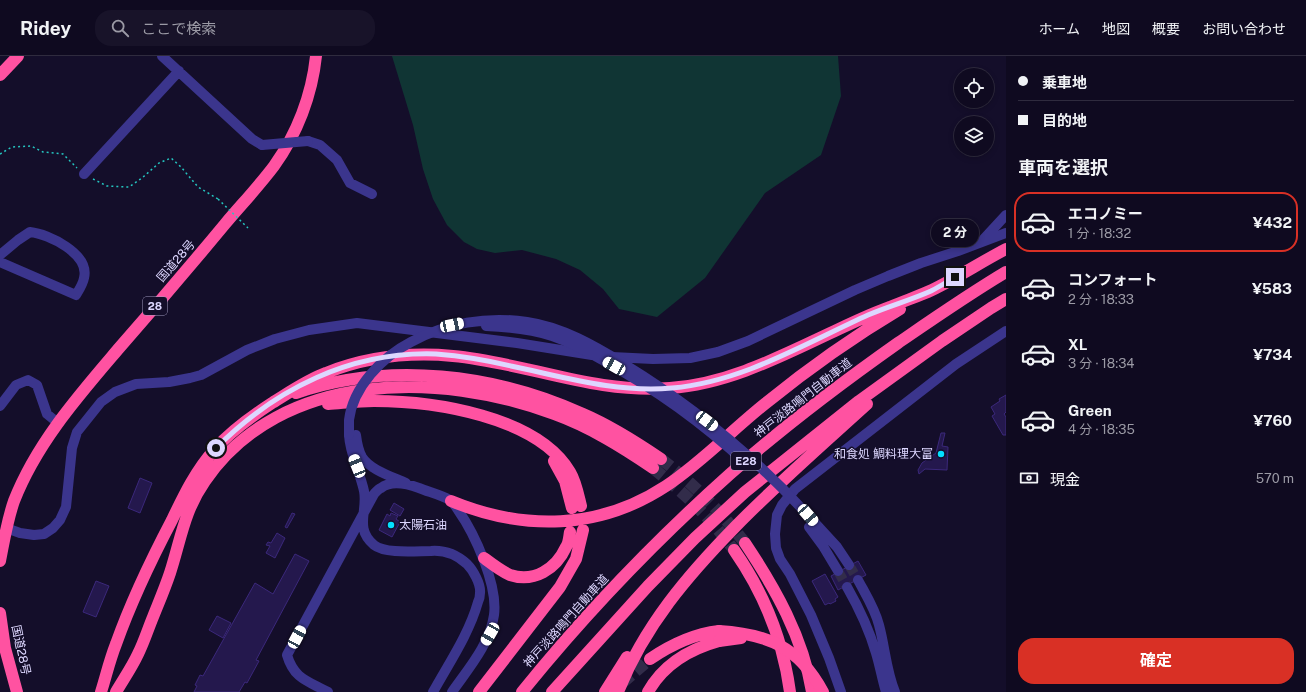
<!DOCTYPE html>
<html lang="ja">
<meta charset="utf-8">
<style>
:root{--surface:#0f0a20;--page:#181329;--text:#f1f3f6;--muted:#9b9aa5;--line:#2f2b3e;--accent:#d93025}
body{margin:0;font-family:"Public Sans","Noto Sans JP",sans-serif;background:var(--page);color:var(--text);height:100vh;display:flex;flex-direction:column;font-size:15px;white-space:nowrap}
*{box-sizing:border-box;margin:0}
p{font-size:13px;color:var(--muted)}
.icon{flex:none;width:22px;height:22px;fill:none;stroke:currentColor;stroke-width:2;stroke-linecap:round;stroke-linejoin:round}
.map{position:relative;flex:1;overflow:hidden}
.side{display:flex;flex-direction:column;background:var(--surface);width:300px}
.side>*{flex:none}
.banner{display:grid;align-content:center;height:88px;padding:0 12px;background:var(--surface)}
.controls{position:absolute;left:954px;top:12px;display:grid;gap:8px}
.controls a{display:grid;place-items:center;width:40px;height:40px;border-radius:50%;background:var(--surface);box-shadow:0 2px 6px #0003,0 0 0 1px var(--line);font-size:20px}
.end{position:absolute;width:18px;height:18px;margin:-9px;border:5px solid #ddd7ff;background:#111;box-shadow:0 0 0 2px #111}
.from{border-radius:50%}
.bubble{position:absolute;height:28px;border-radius:14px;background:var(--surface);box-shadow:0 2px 6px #0003,0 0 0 1px var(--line);font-size:13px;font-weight:700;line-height:28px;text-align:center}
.car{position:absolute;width:12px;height:24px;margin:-12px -6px;border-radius:5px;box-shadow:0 0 3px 1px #0007;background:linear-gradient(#fff 24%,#345 0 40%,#fff 0 76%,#345 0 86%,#fff 0)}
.banner b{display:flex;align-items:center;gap:14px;height:38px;font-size:15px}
.banner b+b{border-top:1px solid var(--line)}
.banner i{width:10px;height:10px;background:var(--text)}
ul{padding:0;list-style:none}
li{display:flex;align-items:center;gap:12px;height:60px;margin:0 8px 6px;padding:0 4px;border:2px solid transparent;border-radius:16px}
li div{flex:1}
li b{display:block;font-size:15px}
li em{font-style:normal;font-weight:700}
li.on{border-color:var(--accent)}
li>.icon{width:36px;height:36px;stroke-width:1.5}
h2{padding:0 12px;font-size:18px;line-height:48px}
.pay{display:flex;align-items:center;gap:10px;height:44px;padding:0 12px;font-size:15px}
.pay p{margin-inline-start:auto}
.primary-button{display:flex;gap:8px;margin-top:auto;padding:8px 12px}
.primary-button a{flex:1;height:46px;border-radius:16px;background:var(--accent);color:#fff;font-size:16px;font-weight:700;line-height:46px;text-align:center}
header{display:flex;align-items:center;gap:24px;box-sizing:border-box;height:56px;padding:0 20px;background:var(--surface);border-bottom:1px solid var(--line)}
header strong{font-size:19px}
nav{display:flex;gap:22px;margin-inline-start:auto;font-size:14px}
.search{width:280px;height:36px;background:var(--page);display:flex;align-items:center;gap:10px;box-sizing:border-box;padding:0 14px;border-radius:16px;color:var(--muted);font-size:15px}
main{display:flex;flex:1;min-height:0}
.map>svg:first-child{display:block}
.green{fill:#103534}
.building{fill:#24184d;stroke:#3b287b}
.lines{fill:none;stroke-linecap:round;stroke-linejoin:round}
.minor-tunnel{stroke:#322c4a;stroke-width:10;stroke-dasharray:10 5;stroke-linecap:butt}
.highway-tunnel{stroke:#322c4a;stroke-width:12;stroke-dasharray:12 6;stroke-linecap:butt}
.path{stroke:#25c5c0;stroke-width:1.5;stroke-dasharray:2 3;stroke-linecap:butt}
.minor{stroke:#3b358d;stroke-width:10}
.highway{stroke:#ff52a1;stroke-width:12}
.path-bridge{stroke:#25c5c0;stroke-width:1.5;stroke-dasharray:2 3;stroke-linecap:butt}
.minor-bridge{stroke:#3b358d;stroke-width:10}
.highway-bridge{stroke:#ff52a1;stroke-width:12}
.route{stroke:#ddd7ff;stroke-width:5}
.poi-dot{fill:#03e0ff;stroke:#140e2a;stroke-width:1.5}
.labels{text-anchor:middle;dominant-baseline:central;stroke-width:3;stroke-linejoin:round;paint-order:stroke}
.shield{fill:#140e2a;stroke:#a19bbf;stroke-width:1}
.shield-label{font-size:11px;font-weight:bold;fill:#ddd7ff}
.street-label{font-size:12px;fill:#ddd7ff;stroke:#140e2a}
.poi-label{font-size:12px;fill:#ddd7ff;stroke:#140e2a;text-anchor:end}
</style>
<header>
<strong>Ridey</strong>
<div class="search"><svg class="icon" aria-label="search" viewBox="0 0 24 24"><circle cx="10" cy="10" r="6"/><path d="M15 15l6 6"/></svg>ここで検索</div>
<nav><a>ホーム</a><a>地図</a><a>概要</a><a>お問い合わせ</a></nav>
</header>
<main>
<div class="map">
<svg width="1006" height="636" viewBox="0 0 1006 636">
<rect width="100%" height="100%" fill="#140e2a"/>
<path class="green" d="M392,0H838L841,40L821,99L765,137L705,222L657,261L619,253L603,233L580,214L556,203L522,194L495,197L477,193L464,186L447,169L433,143L423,113L413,69Z"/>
<path class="building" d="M1006,339V356L1004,358L1006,361V379H1003L992,360L995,358L991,351L1000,345L999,343Z
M941,377H945L942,390L948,391L947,414L925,413L919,418L918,414L922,407L936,397Z
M140,422L152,427L140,457L128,452Z
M394,447L404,453L400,460L390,454Z
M292,457L295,458L287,472L285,471Z
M391,457L398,460L396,463L400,466L392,481L379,474L387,458L390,460Z
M277,477L285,482L275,502L266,497L270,490L266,489L268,486L271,487Z
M295,498L309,505L256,604L259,605L247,627L245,626L239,636H194L197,630L195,629L200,619L203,620L255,527L273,538Z
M858,505L866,519L838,534L831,520Z
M825,518L838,541L835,543L836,545L830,548L829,547L825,549L812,525Z
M96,525L109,530L96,561L83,556Z
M217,560L231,567L223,582L209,574Z"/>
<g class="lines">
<path class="minor-tunnel" d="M849,509L858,524
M838,515L847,531"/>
<path class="highway-tunnel" d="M661,403C695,429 719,454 745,487
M653,412C685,438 710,461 734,494
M622,627L650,603"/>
<path class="path" d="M0,98L12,91L31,90L43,96L63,98L77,112
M93,123L107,130L129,131L142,122L159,107L171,102L181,111L198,131L218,143"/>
<path class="minor" d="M162,0L252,83L262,89
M308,85L320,89L337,104L350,127L372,138
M84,118L179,15
M982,185L1006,159
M0,199L18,184L30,176C49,178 90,198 84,222C83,228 79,234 76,239L0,206
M612,301L653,303L690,302L718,296L748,285L855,234L888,220L921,207L958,195L1006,177
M0,350L16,329L28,324L37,329L47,358L58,367
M349,379C350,399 360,416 364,435C368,455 354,472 374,489C385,498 416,495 431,495C444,494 457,499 467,508C473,514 481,528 480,537C480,540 479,544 478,546C469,578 449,607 433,636
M356,379C357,387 358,394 362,401C370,414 393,421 406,427
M814,466L837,491L849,509
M809,471L823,490L838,515
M6,472L20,477L34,479L44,478L53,472L60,464L66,451L72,392L77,376L101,346L115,336L136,328L169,326L190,322L201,319L247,294L275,283L309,274L357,267L517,287L592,299
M858,524C866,539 875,553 879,569C885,591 886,614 895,636
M847,531C859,552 869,573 876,597C880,610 882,623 886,636
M328,636C308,625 294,623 287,599L374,438C376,436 378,433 381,432C391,424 408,428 419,432C429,436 441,439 450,444C453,446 456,451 458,454C475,478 498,529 494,559C490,588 468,613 452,636
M841,636L829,602L811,559L790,518L780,503L776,492L775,478L777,459L782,449L795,433L956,308L1006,275"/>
<path class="highway" d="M0,19L18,0
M296,337C389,305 495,318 583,358C611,370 636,386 661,403
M328,348C343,347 359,345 374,345C433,345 537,360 570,416C576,426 578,438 581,450
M554,405L565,425L572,452
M451,445C524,475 599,474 666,430C702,406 732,374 766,347C809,312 853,281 900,253
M745,487C775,532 803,581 812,636
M734,494C764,537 783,584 790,636
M484,502C492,508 501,515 510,519C534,527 556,513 566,491C569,487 569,481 570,476
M0,505C4,485 7,465 14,445C37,386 80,338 120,291C156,250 191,209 225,168C241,149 259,130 274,110C297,78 312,39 316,0
M0,557L5,592L17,636
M650,603C672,588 693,578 719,575
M101,636C106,620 110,603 116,588C131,546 151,504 172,464C184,439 196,414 215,393C232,374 252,360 272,347C290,336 307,324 326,317C366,301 411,296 453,300C528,307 593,338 670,332C730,328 785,298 839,273C856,265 873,257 890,251C904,245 919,240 932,234C957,222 981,206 1006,193
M116,636C123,624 132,611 138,598C144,586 148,573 153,561C159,546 165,532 170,517C181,483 184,455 205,425C281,314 440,315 554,358C590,371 622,391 653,412
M479,636L560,531L576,503L583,474
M522,636C585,558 655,485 730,418C783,371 840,328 898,287C933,263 969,238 1006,216
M552,636L648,530L695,482L745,436L859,345L942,285L991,252L1006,243
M605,636L627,601
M618,636C644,570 688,519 736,470C778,427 823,388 867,348
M648,636C663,609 690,593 719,585"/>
<path class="path-bridge" d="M218,143L248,172"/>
<path class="minor-bridge" d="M262,89L308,85
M486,270C508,271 530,273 552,280C570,286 587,295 604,305C654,332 705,369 747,408
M349,379C349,374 349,369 349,364C353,331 382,301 411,286C446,267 487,260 527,266C562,271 595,290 624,308C694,351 759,404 814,466"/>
<path class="highway-bridge" d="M719,575C768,578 799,591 823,636
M719,585L741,582"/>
</g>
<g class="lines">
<path class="route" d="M216,392C275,333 351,295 436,298C461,300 486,304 511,310C564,321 616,337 672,332C742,326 804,288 868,259C889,250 911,244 931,235C939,231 947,226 955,221"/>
</g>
<g class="poi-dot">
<circle cx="941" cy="398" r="4"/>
<circle cx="391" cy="469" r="4"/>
</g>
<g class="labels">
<g class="shield">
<rect x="143" y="241" width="24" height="18" rx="3"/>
<rect x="731" y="396" width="30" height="18" rx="3"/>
</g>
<g class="shield-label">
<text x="155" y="250">28</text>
<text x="746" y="405">E28</text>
</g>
<g class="street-label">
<text transform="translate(176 205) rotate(-49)">国道28号</text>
<text transform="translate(803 342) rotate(-38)">神戸淡路鳴門自動車道</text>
<text transform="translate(566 565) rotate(-48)">神戸淡路鳴門自動車道</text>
<text transform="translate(21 594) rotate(78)">国道28号</text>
</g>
<g class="poi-label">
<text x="933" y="398">和食処 鯛料理大富</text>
<text x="399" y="469" text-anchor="start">太陽石油</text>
</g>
</g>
</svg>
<div class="controls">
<a><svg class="icon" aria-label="locate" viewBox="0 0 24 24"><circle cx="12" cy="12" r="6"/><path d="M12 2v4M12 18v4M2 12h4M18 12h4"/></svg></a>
<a><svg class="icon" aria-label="layers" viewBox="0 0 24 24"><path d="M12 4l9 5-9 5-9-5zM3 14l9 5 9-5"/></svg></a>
</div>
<i class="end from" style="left:216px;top:392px"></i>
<i class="end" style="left:955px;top:221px"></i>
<div class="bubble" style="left:931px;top:163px;width:48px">2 分</div>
<i class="car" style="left:452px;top:269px;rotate:78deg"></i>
<i class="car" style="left:614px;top:310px;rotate:299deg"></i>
<i class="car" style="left:707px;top:365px;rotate:127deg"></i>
<i class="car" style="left:357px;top:410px;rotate:338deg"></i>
<i class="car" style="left:808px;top:459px;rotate:139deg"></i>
<i class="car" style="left:490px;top:578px;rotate:210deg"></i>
<i class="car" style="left:297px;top:581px;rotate:28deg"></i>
</div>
<section class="side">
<div class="banner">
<b><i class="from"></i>乗車地</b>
<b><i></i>目的地</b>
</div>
<h2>車両を選択</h2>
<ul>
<li class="on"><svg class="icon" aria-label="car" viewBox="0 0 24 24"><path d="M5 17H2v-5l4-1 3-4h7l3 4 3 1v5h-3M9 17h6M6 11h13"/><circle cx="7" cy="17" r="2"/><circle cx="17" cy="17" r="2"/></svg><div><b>エコノミー</b><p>1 分 · 18:32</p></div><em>¥432</em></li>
<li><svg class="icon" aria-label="car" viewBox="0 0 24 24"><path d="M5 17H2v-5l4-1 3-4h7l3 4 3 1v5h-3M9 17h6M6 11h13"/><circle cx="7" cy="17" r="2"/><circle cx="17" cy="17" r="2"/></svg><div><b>コンフォート</b><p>2 分 · 18:33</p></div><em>¥583</em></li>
<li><svg class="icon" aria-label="car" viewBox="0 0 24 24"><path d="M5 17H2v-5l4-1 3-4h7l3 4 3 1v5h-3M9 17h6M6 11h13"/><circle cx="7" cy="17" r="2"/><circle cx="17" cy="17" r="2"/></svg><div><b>XL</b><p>3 分 · 18:34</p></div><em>¥734</em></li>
<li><svg class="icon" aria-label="car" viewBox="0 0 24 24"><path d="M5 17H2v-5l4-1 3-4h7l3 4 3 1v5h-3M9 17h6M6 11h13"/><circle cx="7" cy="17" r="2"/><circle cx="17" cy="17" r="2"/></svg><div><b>Green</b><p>4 分 · 18:35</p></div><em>¥760</em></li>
</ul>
<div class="pay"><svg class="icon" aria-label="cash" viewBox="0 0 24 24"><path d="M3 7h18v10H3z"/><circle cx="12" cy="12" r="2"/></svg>現金<p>570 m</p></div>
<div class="primary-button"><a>確定</a></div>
</section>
</main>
